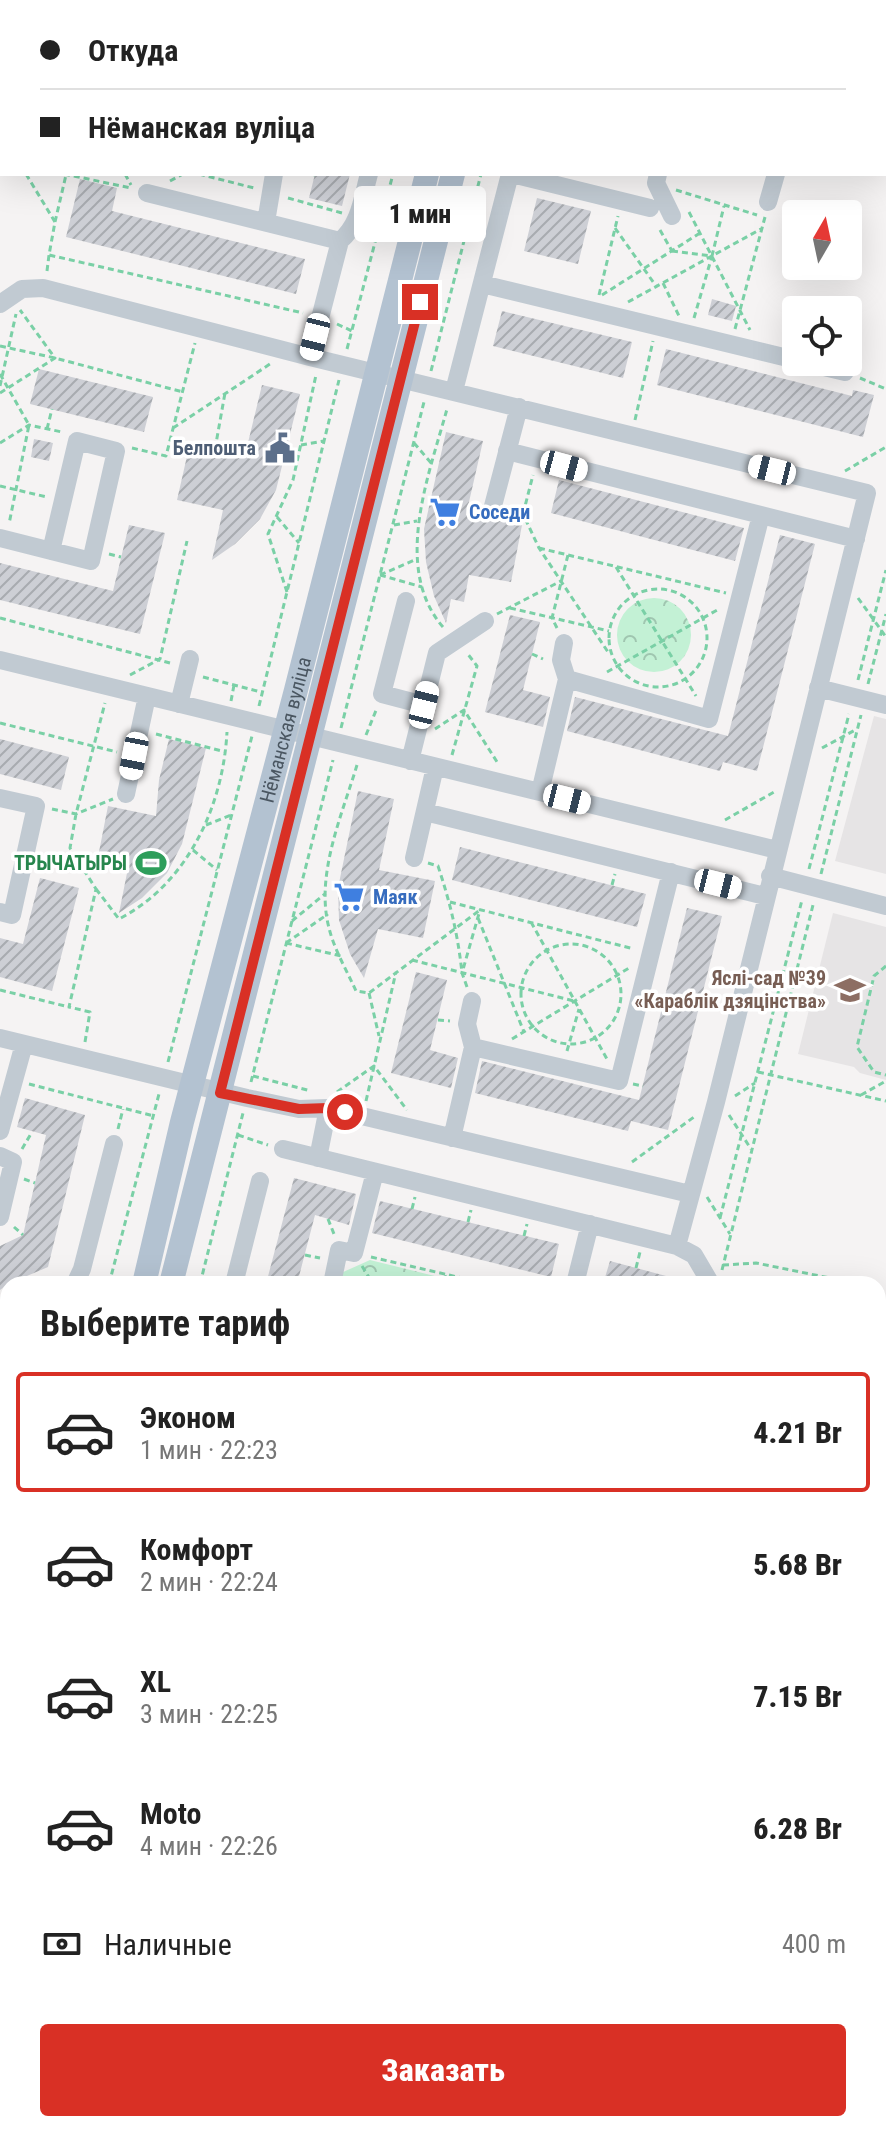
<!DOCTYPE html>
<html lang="ru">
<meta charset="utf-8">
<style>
:root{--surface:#fff;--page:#f6f6f6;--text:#222;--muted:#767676;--line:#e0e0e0;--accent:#d93025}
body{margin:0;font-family:"Roboto Condensed",sans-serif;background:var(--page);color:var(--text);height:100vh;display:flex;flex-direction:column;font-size:30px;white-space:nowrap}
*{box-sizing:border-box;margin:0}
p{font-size:26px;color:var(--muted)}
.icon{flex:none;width:44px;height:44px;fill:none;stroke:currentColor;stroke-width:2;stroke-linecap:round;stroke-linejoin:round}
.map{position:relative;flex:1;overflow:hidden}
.sheet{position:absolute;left:0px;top:1276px;width:886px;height:856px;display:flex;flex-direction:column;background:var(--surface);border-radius:24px 24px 0 0;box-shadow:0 8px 32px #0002}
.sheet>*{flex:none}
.hud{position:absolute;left:0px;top:0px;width:886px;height:176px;box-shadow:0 8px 32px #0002;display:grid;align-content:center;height:176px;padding:0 40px;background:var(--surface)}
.needle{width:52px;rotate:9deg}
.buttons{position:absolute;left:782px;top:200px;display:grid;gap:16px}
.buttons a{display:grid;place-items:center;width:80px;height:80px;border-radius:8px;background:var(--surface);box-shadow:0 8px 32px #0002;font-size:40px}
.end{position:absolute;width:36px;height:36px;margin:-18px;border:10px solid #d93025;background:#fff;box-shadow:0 0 0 4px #fff}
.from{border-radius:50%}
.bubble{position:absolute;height:56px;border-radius:8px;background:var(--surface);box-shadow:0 8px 32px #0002;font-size:26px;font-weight:800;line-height:56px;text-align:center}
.car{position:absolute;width:24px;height:48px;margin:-24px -12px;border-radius:10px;box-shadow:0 0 6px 2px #0007;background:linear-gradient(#fff 24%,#345 0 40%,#fff 0 76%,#345 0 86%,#fff 0)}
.hud b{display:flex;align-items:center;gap:28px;height:76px;font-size:30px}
.hud b+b{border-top:2px solid var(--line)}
.hud i{width:20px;height:20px;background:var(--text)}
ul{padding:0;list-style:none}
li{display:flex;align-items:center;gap:24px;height:120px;margin:0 16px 12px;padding:0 24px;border:4px solid transparent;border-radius:8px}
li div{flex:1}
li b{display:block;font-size:30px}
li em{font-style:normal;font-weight:800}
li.current{border-color:var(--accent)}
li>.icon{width:72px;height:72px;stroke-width:1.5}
h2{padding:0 40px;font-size:36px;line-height:96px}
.pay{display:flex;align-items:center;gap:20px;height:88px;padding:0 40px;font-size:30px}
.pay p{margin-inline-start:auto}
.primary-button{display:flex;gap:16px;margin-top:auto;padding:16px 40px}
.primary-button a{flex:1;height:92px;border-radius:8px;background:var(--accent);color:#fff;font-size:32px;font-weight:800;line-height:92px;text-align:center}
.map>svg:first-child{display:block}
.commercial{fill:#fdf9ef}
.education{fill:#e6e4e5}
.park{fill:url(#park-crowns)}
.building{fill:url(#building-hatch)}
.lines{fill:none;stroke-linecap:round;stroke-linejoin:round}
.path{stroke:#7ad0a6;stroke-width:3;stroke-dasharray:6 4;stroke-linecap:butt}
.minor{stroke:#c1cad2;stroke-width:18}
.major{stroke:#b3c2d1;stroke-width:24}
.route{stroke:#d93025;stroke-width:10}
.labels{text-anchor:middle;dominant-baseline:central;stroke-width:7;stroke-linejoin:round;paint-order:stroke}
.service-label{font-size:20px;font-weight:bold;fill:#4e5e75;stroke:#fff;text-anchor:end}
.shop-label{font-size:20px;font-weight:bold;fill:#366cbe;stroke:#fff;text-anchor:start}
.street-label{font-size:20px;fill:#4a5661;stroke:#fff}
.leisure-label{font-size:20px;font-weight:bold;fill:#27864d;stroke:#fff;text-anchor:end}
.education-label{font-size:20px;font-weight:bold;fill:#785e54;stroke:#fff;text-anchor:end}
</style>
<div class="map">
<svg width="886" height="2132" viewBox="0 0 886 2132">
<defs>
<pattern id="park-crowns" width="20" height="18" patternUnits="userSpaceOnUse" patternTransform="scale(2)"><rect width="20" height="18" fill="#c3f1d5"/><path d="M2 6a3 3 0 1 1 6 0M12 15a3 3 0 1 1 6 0" fill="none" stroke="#a0c6b0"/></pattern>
<pattern id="building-hatch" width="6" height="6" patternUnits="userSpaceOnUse" patternTransform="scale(2)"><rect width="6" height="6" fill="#cdcfd5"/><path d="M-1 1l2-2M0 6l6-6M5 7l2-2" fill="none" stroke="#a8abb0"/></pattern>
</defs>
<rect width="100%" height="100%" fill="#f5f3f3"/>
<path class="commercial" d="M878,1691L886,1693V2132H445L447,2124H878Z"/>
<path class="education" d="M874,716L886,719V874L835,861Z
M833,913L886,927V1080L860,1073L854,1067L798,1054Z"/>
<path class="park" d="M617 635a37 37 0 1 1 74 0a37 37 0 1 1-74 0Z
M370,1260L467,1284H340L341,1273Z
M0,1368L8,1370V1586L0,1600Z
M205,2124H266L265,2132L212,2131Z"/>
<path class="building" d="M315,174H350L342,206L309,198Z
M80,179L117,188L112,211L305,259L296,294L66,237Z
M537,198L591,211L578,264L524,251Z
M712,299L736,306L732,321L708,315Z
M502,311L632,342L623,378L493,346Z
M666,349L852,396L853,390L874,395L863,437L657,385Z
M39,369L153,397L144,432L30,404Z
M262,385L300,394L276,490L260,519L235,544L212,560L223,510L177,500L190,443L245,455Z
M446,432L483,441L466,515L522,525L511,582L469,575L464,602L451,599L446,623L434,596L426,562L424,529Z
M34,439L53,443L49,461L31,457Z
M559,480L744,528L735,561L551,513Z
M129,525L165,533L140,634L0,600V563L113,591Z
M780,535L815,544L757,771L723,762L720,771L567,731L575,697L728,736Z
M510,615L540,622L523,690L550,697L543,727L485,712Z
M0,739L69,757L61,790L0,774Z
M169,739L206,748L182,844L167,873L142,898L119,913L129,863L98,857L108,806L156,816L159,780Z
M358,791L394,799L379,870L435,881L423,938L378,929L364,978L350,954L339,920L338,888Z
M460,847L646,894L637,927L452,880Z
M40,878L79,888L52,991L0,977V938L23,944Z
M687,908L722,916L668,1130L631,1121L628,1131L475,1093L482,1061L639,1100Z
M416,972L447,980L430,1050L458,1058L451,1088L391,1073Z
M25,1098L85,1115L48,1267L8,1284L0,1290V1246L23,1235L46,1135L17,1127Z
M294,1178L356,1194L349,1225L315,1215L297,1284H266Z
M380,1201L559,1244L551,1277L372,1233Z
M610,1261L681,1280L680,1284H603Z"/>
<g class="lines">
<path class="path" d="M8,0L9,2
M566,0V2
M611,0L617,2
M201,2L202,0
M440,2V0
M525,2V0
M664,2L665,0
M0,47H2
M884,78L886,72
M884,84L886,85
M0,86L2,82
M0,132L2,135
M26,174L55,222L49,255L303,313
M64,174L131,188
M125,174L131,185
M199,174L254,188
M312,174L315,175
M170,181L183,174
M676,190L757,215
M288,198L342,213
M689,212L750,330
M55,222L66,175
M615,228L656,286
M660,230L672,251
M672,251L712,256L724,206
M47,271L49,255
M663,283L679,316
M599,295L618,216
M602,295L700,233
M628,302L761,229
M694,318L712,256
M337,324L352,331
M735,329L765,217
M0,346L55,358L183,392
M347,349L393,174
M431,371L481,174
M0,374L29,425L9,524
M860,378L886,389
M0,386L16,314
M0,393L55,358L20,310
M635,420L653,341
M173,428L270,364
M47,429L52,409
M0,443L29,425L62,432
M414,443L432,464
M301,445L324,441
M132,448L166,456L195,343
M215,449L225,393
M845,471L886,447
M0,486L47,497
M509,510L523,514L539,548L608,652
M523,514L533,475
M277,517L299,543
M394,525L417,521
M539,548L726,593
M109,554L121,557
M616,567L696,696
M380,575L422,587
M380,575L417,559
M609 638a49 49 0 1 1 98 0a49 49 0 1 1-98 0Z
M287,592L268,534L293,480L316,375
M858,598L886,637
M510,608L609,631
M497,614L561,581
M0,618L170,663
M443,627C392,568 429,475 447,409
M557,628L552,618L568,555
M532,654L543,659
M607,672L719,609
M130,675L160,659L187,541
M203,677L261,692
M858,680L886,570
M868,684L886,614
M231,701L234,685
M259,706L339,380
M0,723L117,752
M341,728L424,402
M435,729L464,710L499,765
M156,734L226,752
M366,735L377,708
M822,748L857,729
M452,755L477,666L467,653
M357,765C342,815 315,875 329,928C334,949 347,971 356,991L369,993L480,910
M52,809L76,814L113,799
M725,820L774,792
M206,825L231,815
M193,850L217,870
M428,863L438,866C450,902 458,935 462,973
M809,869L849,714
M821,874L861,715
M612,885L615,874
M96,889L119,919C187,884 223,807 227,732
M450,902L634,949
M478,918L524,1032
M292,921L326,893
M531,922L607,1059
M286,943L341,956
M286,943L328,914
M521 994a50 50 0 1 1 100 0a50 50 0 1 1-100 0Z
M412,960L574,1001
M886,966L874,976L857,1047L874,1072L886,1075
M467,987L462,973L480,910
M0,990L69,1007
M369,993L379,1036
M438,1020L450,1021
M512,1039L629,968
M85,1042L90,1012L69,1007L96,889L70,848L76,814L105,703
M567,1051L579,1009
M168,1062L252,736
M758,1072L886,1101
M253,1076L311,1091
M251,1082L333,760
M29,1084L154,1116
M633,1084L643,1086
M337,1092L374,1066L407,1110
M861,1095L886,1081
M735,1096L755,1083
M366,1101L396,972
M729,1115L751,1149
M118,1129L123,1109
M238,1135L268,1145
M22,1149L32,1132
M632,1162L694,1117
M24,1179L35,1183
M707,1197L730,1234
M412,1209L415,1197
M720,1218L802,900
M328,1219L334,1234
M468,1222L471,1210
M14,1227L23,1235
M524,1236L527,1224
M305,1255L320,1258
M371,1257L488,1284
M723,1265L756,1263L859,1284
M362,1266L373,1284
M636,1268L640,1252
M722,1270L813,905
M109,1284L159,1094
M200,1284L243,1113
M433,1284L447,1276
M878,1292L886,1294
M0,1411L8,1421
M0,1613L8,1598
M878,1629L886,1618
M878,1638L886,1639
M878,1652L886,1671
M878,1679L886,1680
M0,1774L8,1762
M878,1913L886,1915
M0,2051L8,2043
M0,2084L2,2103
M131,2124C143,2131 157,2131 168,2124
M174,2124L180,2132
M178,2124L197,2132
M280,2124L283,2132
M681,2124L715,2132
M107,2132L114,2124
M405,2132L407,2124"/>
<path class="minor" d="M144,1L145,0
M512,174L650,208
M658,174L656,183L672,216
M147,193L340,241L310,357
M768,202L776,174
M266,222L274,174
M340,241C360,224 362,199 369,174
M482,284L796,360
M0,304L22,289L43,288L310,357L867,493L716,1102L677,1246
M803,362L845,372
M454,391L510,174
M507,451L856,539
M493,506L519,407
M0,538L91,561L116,451L77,441L51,551
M406,601L382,694L424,705
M564,643L561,660L567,679L709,719L761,515
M0,660L777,850
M818,688L886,705
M179,704L190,659
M410,761L437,653L485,621
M540,792L567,679
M126,794L147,696
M0,798L36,806L12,915L0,912
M425,812L765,896
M414,858L435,767
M770,876L886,906
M472,1001L467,1024L473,1047L619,1081L671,872
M0,1038L247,1098L299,1109L328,1108L690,1194
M0,1131L24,1044
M452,1138L473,1047
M283,1149L677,1246L694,1255L711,1284
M0,1156L13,1162L0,1217
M318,1158L328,1108
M75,1284L82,1269L114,1144
M234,1284L260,1181
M332,1284L339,1250L354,1253L375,1172
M575,1284L590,1224
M0,1334L8,1329
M0,1357L8,1359
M878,1494L886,1496
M878,1719L886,1721
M878,1737L886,1739
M0,1739L8,1742
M878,1767L886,1769
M0,1855L8,1843
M0,1938L8,1940
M612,2124L647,2132
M57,2132L62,2124
M426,2132L428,2124
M472,2132L474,2124
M491,2132L493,2124
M542,2132L544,2124"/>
<g class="major">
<path d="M795,0L802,2"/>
<path d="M469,2L470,0"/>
<path d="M497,2L498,0"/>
<path d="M884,27H886"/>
<path id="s1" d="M144,1284L182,1122L296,690L427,174"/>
<path d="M171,1284L453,174"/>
<path d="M0,1680L8,1667"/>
<path d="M0,1728L8,1715"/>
</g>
</g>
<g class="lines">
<path class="route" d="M345,1112L328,1108L299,1109L220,1093L420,302"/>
</g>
<defs>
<g id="civic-bare" transform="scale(2.4)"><path d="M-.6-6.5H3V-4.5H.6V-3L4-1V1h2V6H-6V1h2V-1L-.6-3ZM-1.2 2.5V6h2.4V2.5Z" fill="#5c6f8a" stroke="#fff" stroke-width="2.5" paint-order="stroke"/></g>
<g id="supermarket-bare" transform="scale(2.4)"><path d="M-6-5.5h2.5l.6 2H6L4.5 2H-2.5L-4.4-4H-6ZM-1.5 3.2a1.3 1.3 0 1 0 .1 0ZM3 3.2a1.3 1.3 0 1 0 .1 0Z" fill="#3f7fe0" stroke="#fff" stroke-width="2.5" paint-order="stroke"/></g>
<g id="stadium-bare" transform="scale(2.4)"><path d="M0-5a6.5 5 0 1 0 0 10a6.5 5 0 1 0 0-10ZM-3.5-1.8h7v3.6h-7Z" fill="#2e9e5b" stroke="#fff" stroke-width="2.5" paint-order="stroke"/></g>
<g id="school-bare" transform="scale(2.4)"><path d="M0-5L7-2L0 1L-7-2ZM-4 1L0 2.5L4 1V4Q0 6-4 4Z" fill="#8d6e63" stroke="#fff" stroke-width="2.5" paint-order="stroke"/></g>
</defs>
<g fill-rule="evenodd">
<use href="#civic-bare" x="280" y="448"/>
<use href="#supermarket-bare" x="445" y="512"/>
<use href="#stadium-bare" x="151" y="863"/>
<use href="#supermarket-bare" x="349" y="897"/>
<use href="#school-bare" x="850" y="990"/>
</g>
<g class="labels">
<g class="service-label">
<text x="256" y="448">Белпошта</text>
</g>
<g class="shop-label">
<text x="469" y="512">Соседи</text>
<text x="373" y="897">Маяк</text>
</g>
<g class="street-label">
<text stroke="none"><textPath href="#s1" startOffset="572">Нёманская вуліца</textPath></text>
</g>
<g class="leisure-label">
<text x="127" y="863">ТРЫЧАТЫРЫ</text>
</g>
<g class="education-label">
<text x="826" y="978">Яслі-сад №39<tspan x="826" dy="23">«Караблік дзяцінства»</tspan></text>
</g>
</g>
</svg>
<div class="buttons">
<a><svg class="needle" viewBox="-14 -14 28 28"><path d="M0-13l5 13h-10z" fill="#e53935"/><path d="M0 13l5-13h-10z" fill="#767676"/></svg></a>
<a><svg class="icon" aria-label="locate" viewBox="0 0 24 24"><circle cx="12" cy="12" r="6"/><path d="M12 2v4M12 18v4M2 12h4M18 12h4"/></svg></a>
</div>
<i class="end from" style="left:345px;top:1112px"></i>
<i class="end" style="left:420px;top:302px"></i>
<div class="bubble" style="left:354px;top:186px;width:132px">1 мин</div>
<i class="car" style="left:315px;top:337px;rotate:194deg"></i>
<i class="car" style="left:564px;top:466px;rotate:105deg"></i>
<i class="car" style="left:772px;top:470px;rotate:284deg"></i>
<i class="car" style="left:424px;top:705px;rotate:14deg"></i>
<i class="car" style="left:134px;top:756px;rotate:191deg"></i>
<i class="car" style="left:567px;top:799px;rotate:104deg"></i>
<i class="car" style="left:718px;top:884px;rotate:104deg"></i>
<div class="hud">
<b><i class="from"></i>Откуда</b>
<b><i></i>Нёманская вуліца</b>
</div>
<section class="sheet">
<h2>Выберите тариф</h2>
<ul>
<li class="current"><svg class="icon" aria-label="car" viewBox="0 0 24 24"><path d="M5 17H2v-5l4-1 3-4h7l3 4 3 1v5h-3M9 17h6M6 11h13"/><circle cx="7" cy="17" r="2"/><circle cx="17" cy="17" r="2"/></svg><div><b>Эконом</b><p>1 мин · 22:23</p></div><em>4.21 Br</em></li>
<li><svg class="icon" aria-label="car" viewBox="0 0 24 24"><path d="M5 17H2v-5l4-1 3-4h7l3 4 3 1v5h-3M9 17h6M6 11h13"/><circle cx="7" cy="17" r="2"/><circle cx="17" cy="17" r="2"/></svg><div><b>Комфорт</b><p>2 мин · 22:24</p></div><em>5.68 Br</em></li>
<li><svg class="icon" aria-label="car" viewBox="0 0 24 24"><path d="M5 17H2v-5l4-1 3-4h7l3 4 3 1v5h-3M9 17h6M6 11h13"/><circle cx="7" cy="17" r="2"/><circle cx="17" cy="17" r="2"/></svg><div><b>XL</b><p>3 мин · 22:25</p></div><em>7.15 Br</em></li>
<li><svg class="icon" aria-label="car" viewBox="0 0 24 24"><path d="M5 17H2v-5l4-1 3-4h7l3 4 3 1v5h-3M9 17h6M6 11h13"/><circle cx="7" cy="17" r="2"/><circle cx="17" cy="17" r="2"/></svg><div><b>Moto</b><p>4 мин · 22:26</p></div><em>6.28 Br</em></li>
</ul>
<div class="pay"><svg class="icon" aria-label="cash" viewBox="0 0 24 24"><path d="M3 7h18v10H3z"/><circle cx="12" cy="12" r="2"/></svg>Наличные<p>400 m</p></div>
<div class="primary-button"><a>Заказать</a></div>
</section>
</div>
